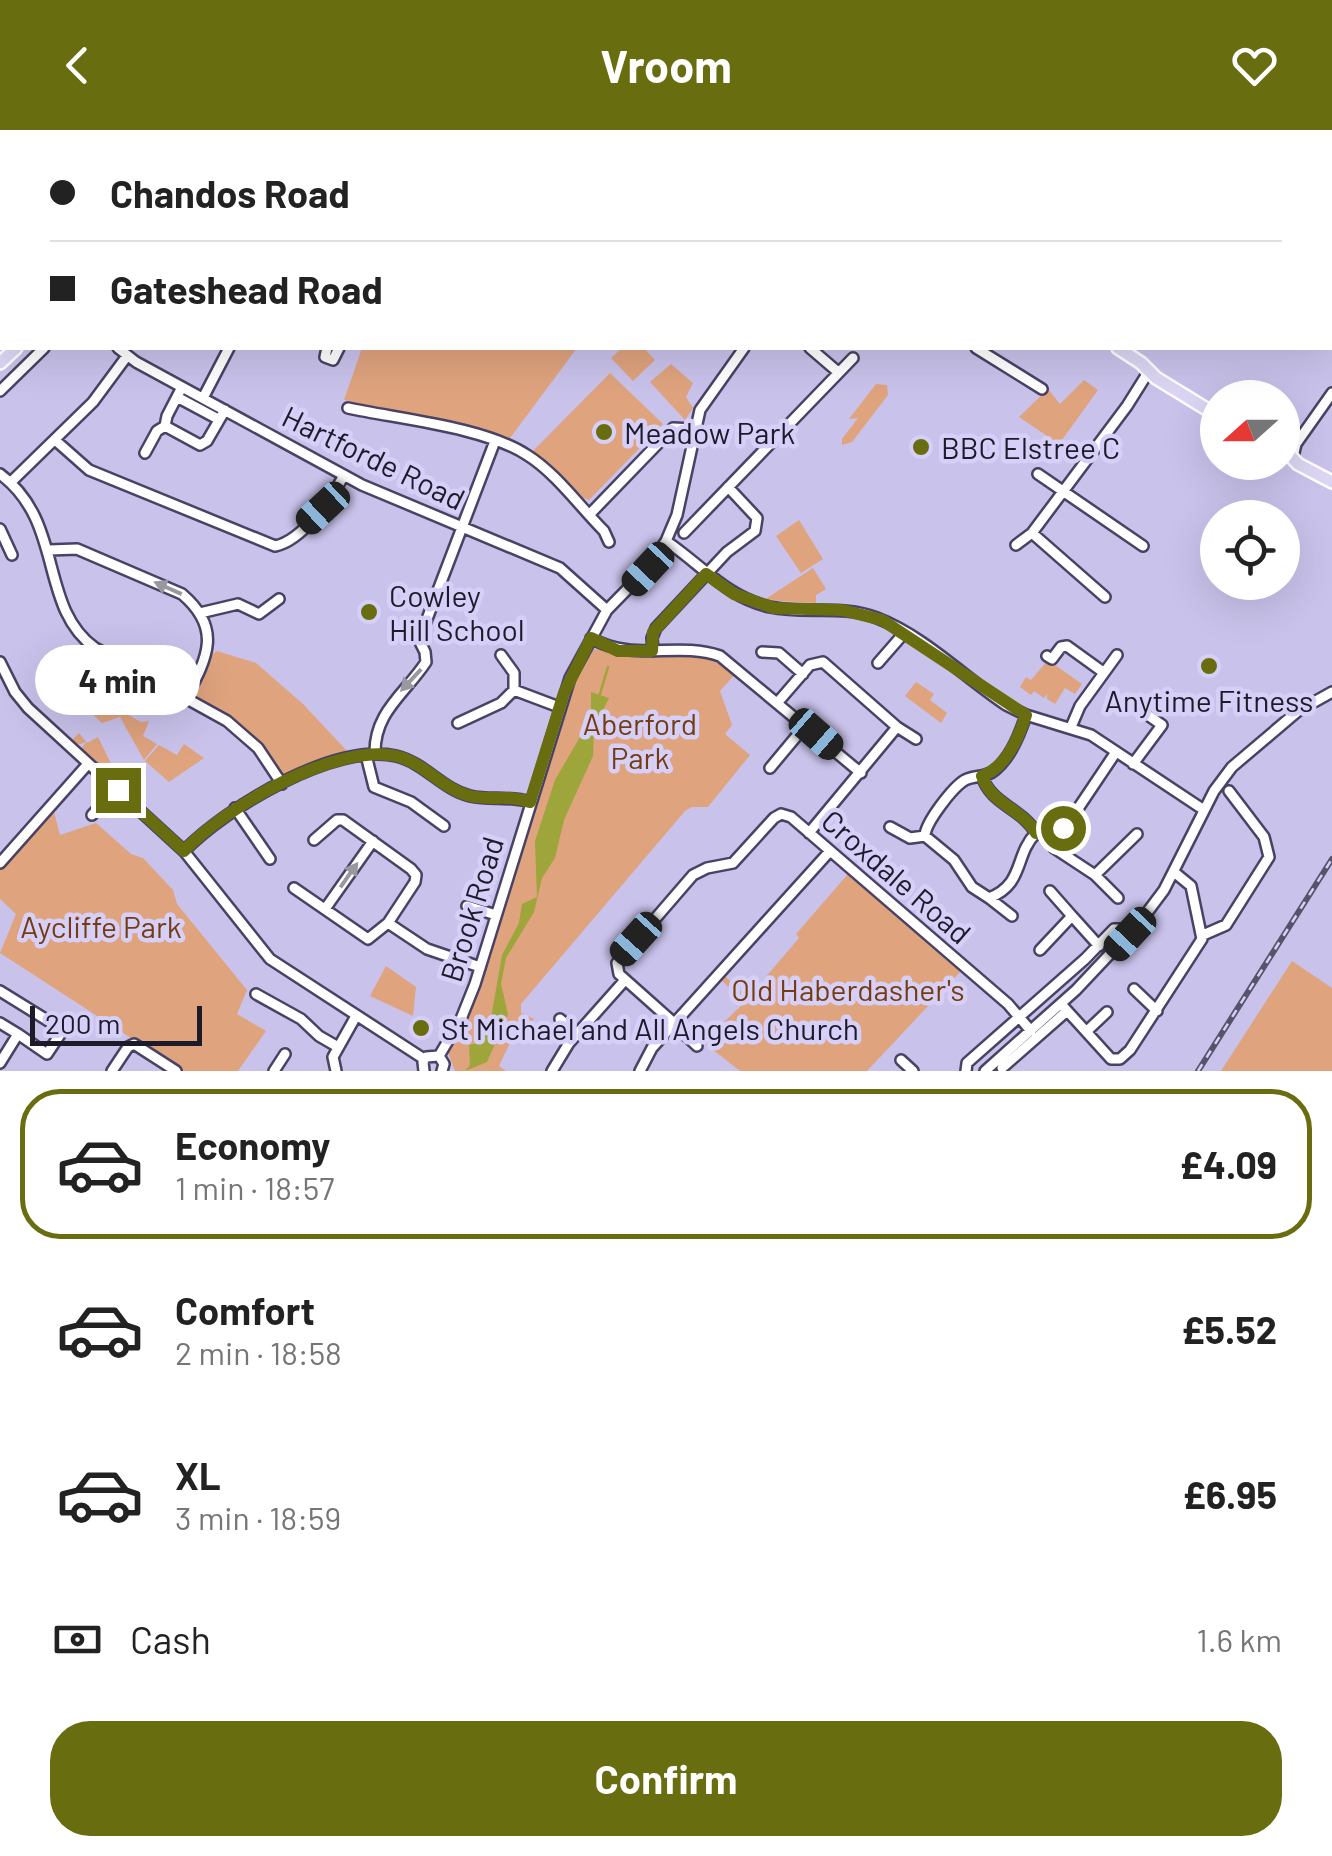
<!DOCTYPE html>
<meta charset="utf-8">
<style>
:root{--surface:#fff;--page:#f2f2f2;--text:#222;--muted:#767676;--line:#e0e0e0;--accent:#686d10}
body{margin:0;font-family:Barlow,sans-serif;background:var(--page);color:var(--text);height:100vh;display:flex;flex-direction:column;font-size:38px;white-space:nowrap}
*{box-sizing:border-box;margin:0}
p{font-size:32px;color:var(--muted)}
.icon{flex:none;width:55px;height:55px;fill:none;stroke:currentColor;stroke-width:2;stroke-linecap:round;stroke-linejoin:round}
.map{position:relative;height:941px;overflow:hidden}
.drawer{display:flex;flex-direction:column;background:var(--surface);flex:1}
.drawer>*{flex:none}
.banner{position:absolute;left:0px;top:0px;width:1332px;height:220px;box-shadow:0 10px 40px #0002;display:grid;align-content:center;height:220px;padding:0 50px;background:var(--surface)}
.needle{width:65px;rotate:249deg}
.buttons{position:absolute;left:1200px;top:250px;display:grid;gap:20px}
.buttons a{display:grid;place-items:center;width:100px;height:100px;border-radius:50%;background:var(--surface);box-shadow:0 10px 40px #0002;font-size:50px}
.scale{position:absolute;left:30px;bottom:25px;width:172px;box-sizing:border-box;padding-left:10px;border:5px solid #1d1a29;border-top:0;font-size:28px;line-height:35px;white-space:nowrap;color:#1d1a29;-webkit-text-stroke:8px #d6cff8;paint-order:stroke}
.end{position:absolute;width:45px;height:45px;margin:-22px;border:12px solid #686d10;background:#fff;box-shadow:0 0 0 5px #fff}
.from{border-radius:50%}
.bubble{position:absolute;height:70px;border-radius:35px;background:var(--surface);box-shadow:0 10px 40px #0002;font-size:32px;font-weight:700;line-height:70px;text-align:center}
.car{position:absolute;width:30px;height:60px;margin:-30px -15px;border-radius:12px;box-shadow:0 0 8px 2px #0007;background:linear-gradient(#222 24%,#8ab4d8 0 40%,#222 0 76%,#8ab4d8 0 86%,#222 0)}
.banner b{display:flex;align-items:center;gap:35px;height:95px;font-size:38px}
.banner b+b{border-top:2px solid var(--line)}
.banner i{width:25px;height:25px;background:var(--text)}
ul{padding:18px 0 0;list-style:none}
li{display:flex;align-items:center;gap:30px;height:150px;margin:0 20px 15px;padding:0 30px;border:5px solid transparent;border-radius:40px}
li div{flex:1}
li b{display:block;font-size:38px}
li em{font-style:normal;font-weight:700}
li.current{border-color:var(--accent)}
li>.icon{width:90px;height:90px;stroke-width:1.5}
.pay{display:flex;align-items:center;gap:25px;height:110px;padding:0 50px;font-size:38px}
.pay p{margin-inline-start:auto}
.cta{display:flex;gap:20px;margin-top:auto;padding:20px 50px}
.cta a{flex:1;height:115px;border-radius:40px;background:var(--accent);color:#fff;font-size:40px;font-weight:700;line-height:115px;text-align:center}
header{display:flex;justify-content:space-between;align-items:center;height:130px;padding:0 50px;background:var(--accent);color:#fff;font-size:45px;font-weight:700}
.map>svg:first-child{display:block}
.green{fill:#dfa37e}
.water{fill:#9ea53a}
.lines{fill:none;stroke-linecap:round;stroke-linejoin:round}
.stream{stroke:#9ea53a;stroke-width:2.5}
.minor-casing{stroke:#494264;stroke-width:14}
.major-casing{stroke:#fff;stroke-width:16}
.minor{stroke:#fff;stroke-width:9}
.major{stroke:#dcd6f4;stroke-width:11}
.rail-casing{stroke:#57536a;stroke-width:6}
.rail{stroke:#d6cff8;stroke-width:2.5;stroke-dasharray:8;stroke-linecap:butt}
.oneway{fill:#99989f}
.route{stroke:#686d10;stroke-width:12}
.poi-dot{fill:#686d10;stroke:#d6cff8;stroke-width:4}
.labels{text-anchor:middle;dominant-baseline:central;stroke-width:9;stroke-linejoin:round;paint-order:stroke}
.poi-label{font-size:30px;fill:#1d1a29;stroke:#d6cff8;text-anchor:start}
.street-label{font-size:30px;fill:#1d1a29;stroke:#d6cff8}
.park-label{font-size:30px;fill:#753c11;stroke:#d6cff8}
</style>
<header><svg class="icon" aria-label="back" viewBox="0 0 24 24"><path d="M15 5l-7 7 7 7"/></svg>Vroom<svg class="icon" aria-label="heart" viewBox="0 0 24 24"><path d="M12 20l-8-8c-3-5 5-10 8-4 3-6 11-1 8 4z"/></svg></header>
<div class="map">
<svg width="1332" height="941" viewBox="0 0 1332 941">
<rect width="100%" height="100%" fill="#c9c2eb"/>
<path class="green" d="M362,218H577L507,312L354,277L350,271L344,270Z
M622,218H644L655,230L633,251L611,228Z
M671,234L693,253L686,267L693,278L685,290L650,252Z
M610,243L663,294L589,370L578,366L533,321Z
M1084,250L1098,260L1059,314L1019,287L1048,259L1060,274Z
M876,254L887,255L888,265L852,312L842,315V309L858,288L849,289Z
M799,390L823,429L801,443L776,406Z
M813,438L826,459L816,465V473L764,470Z
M588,520C603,518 621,524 635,526C678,532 695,515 737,542L720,561L732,595L725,604L750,625L708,677H692L685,681L521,874V883L534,889L523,903L516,900L499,936L506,941H455L448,923L466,898L573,550Z
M217,521L256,533L303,574L347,621L285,647L281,644C259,608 233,586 195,567L193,562L212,524Z
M1048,530L1082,554L1075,564L1065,558L1055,574L1047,569V564L1044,568L1034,561L1031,565L1020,557L1026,547L1031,550Z
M66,550L141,592L149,591L143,606L157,614L144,630L120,587L102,593L62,557Z
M916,552L934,564L930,570L947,583L941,593L905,566Z
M79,603L87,613L98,607L121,654L81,619L86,612L77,615L72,610Z
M184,614L204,628L169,652L145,631L159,615L177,625Z
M54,682L60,705L96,693L131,724L143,728L173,760L177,774L247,860L237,884L266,901L238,941H182L0,823L16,784L0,769V738Z
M848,744L961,841L867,941H740L703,912L745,872L721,850L725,846L750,870L768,853L764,849L799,808L796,804Z
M1292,831L1332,858V941H1221Z
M386,836L416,857L413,886L370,866Z"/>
<path class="water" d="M591,562L609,568L594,599L593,626L564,690L555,728L542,748L534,782L506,828L501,854L508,884L487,932L465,941L470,935L469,915L482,912L480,899L487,896L491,888L502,825L519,793L522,774L537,767L535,711L555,650L591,588Z"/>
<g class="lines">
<path class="stream" d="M600,564L608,537"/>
<g class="minor-casing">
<path id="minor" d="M74,0L76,2
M130,0L133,2
M413,0L414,2
M523,0V2
M106,2L107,0
M1158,2L1160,0
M1258,2L1260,0
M1330,38L1332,37
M1330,127L1332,129
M118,218L136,232L362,355L560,438L607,480
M327,218L325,227L333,230L339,218
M810,218L838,242
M976,218L1042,259
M0,261L44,218
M177,267L218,289
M203,268L229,218
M348,278C399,289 484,297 527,325C556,343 580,377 604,401L609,412
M165,296L200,315L207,311L225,280
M55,310L89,340L275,416C302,411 332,368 344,345
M145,323L157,301L165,296L167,286L182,257
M1293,327L1296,314L1332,263
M0,344C65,392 38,477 95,518L227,591L258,618L282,654
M1038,344L1143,416
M11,352L93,272L127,226
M589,385L673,298L693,299
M0,399L12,425
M684,403L853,228
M1032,403L1105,467
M666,411C702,435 726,467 770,477C806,485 842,474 877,488C924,506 964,547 1006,575L1026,585L1091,605L1204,680
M1016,415L1032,403L1127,276L1149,241
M49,420L77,419L182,464C223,499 207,528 186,568
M200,483L238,474L259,484L279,469
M591,508C634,533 676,511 720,526L861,643
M653,521L652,508L656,498L727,422L755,401L757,388L728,357
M762,522L779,523L803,544
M501,525L514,543V560
M1047,526L1052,529L1061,517L1067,516L1103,542
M0,532L15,562L28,578L184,721L270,829L424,929
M878,533L905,502
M778,572L810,535L823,532L897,597L916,609
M1132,574L1162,595L1133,634
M1026,585C1020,604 1011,627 995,640C986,648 975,645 965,650C953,657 925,693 925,706L954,730L972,757L989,768C1025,754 1014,725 1036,703
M458,593L501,573L514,560L559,577
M1071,597L1080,576L1117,525
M375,624C374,582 405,564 426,532L425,522L419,510L495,311
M366,625L374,657L411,672L444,696
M770,638L805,596
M982,646C991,675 1022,678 1036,703
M235,678L270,729
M92,685L116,659
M890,697L910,708L925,706
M809,703L897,597
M1036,703L1050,705L1054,718L1095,745L1118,768
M1050,705L1071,689L1116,622
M184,721C226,678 334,612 396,626C425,633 442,659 470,666C491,671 507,665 531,672
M0,733L87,635
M1095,745L1137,704
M294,758L368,809L388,793L415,752L416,745L411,739L343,690H337L314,710
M1050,761L1072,786
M989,768L1012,786
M467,776L496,785
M325,779L373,711
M388,793L427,819L480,837
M1203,805L1226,795L1269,727L1264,707L1229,661
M1040,820L1072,786L1099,816
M1134,859L1157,881
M0,861L63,900L47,924L18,904L0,933
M256,864L301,889L319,906L338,917
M1061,874L1111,929H1120L1130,920L1202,809L1191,756L1174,742
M560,889L577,904
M0,893L18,904
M674,893L619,844L617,833L693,745L707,738L733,733L774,688L781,684L791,687L1008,874L1031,901
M674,894L697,916
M1087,901L1107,882
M439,926L461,889L475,854L570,548L607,480L647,439L666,411L677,385L700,280L744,218
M439,926L444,934L442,941
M901,930L913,941
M1002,938L1067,881
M112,941L128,917L134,914L176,941
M274,941L285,924
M336,941L333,927L356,886
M424,941L423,932L426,927L439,926
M552,941L569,913L625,850
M640,941L652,918L830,721
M966,941L967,933L1085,829L1114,799H1123L1130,804
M985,941L1076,860L1140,792L1164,760L1214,661L1232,637L1298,581L1332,562"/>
</g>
<g class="major-casing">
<path id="major" d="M799,0L800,2
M224,2H260
M1118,218L1141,233L1156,248L1218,286
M0,233L16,218
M1282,317L1298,334L1332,352"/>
</g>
<use href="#minor" class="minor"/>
<use href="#major" class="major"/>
<g class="rail-casing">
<path id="rail" d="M1198,941L1332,729"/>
</g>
<use href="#rail" class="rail"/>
</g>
<defs><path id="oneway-solid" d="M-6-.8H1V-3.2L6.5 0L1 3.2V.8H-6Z" transform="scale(2.5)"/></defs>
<g class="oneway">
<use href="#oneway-solid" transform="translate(168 458) rotate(-156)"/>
<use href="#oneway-solid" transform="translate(411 550) rotate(133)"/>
<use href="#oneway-solid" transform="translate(349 745) rotate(-55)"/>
</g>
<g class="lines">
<path class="route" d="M118,660L184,721C224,678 335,613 396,626C425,633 442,659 470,666C491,671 507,664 530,672L564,563L591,508L618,521H652L653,502L706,444L734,464L774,478L842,480L882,490L1026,585C1018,609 1006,637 982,646C991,675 1022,678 1036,703L1050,705L1063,698"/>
</g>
<g class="poi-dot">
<circle cx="604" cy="302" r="10"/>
<circle cx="921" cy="317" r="10"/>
<circle cx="369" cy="482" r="10"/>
<circle cx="1209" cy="536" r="10"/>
<circle cx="421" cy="898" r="10"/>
</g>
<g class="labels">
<g class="poi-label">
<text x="624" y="302">Meadow Park</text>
<text x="941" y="317">BBC Elstree C</text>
<text x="389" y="465">Cowley<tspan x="389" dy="34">Hill School</tspan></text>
<text x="1209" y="570" text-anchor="middle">Anytime Fitness</text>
<text x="441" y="898">St Michael and All Angels Church</text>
</g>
<g class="street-label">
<text transform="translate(374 327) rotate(26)">Hartforde Road</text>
<text transform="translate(897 746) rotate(41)">Croxdale Road</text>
<text transform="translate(471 779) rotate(-73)">Brook Road</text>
</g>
<g class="park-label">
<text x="640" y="593">Aberford<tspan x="640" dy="34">Park</tspan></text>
<text x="101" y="796">Aycliffe Park</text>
<text x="848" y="859">Old Haberdasher's</text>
</g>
</g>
</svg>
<div class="buttons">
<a><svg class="needle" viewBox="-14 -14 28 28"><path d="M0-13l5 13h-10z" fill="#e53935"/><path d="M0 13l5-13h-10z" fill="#767676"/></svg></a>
<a><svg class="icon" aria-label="locate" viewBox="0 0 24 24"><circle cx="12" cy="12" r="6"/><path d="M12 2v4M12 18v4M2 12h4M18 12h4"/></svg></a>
</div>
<div class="scale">200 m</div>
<i class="end from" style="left:1063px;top:698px"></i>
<i class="end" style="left:118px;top:660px"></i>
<div class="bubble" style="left:35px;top:515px;width:165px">4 min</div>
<i class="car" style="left:323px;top:378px;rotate:227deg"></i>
<i class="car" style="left:648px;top:439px;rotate:223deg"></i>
<i class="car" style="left:816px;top:604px;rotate:131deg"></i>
<i class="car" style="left:1130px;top:804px;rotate:223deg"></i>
<i class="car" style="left:636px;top:809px;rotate:222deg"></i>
<div class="banner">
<b><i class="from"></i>Chandos Road</b>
<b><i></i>Gateshead Road</b>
</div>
</div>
<section class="drawer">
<ul>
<li class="current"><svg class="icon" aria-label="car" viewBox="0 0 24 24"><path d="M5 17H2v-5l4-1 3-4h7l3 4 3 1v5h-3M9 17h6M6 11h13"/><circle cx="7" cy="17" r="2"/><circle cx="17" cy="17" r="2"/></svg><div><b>Economy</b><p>1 min · 18:57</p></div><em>£4.09</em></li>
<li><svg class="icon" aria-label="car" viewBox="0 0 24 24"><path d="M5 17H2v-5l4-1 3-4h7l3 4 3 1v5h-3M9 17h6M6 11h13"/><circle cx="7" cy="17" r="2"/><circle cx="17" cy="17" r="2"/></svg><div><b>Comfort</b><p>2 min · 18:58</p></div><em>£5.52</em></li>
<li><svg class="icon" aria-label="car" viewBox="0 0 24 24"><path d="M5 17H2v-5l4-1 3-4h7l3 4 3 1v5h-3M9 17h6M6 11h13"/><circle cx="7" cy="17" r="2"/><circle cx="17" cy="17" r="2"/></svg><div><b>XL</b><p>3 min · 18:59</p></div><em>£6.95</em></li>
</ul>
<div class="pay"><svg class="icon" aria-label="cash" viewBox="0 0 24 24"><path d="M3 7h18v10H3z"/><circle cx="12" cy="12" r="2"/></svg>Cash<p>1.6 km</p></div>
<div class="cta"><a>Confirm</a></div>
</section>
